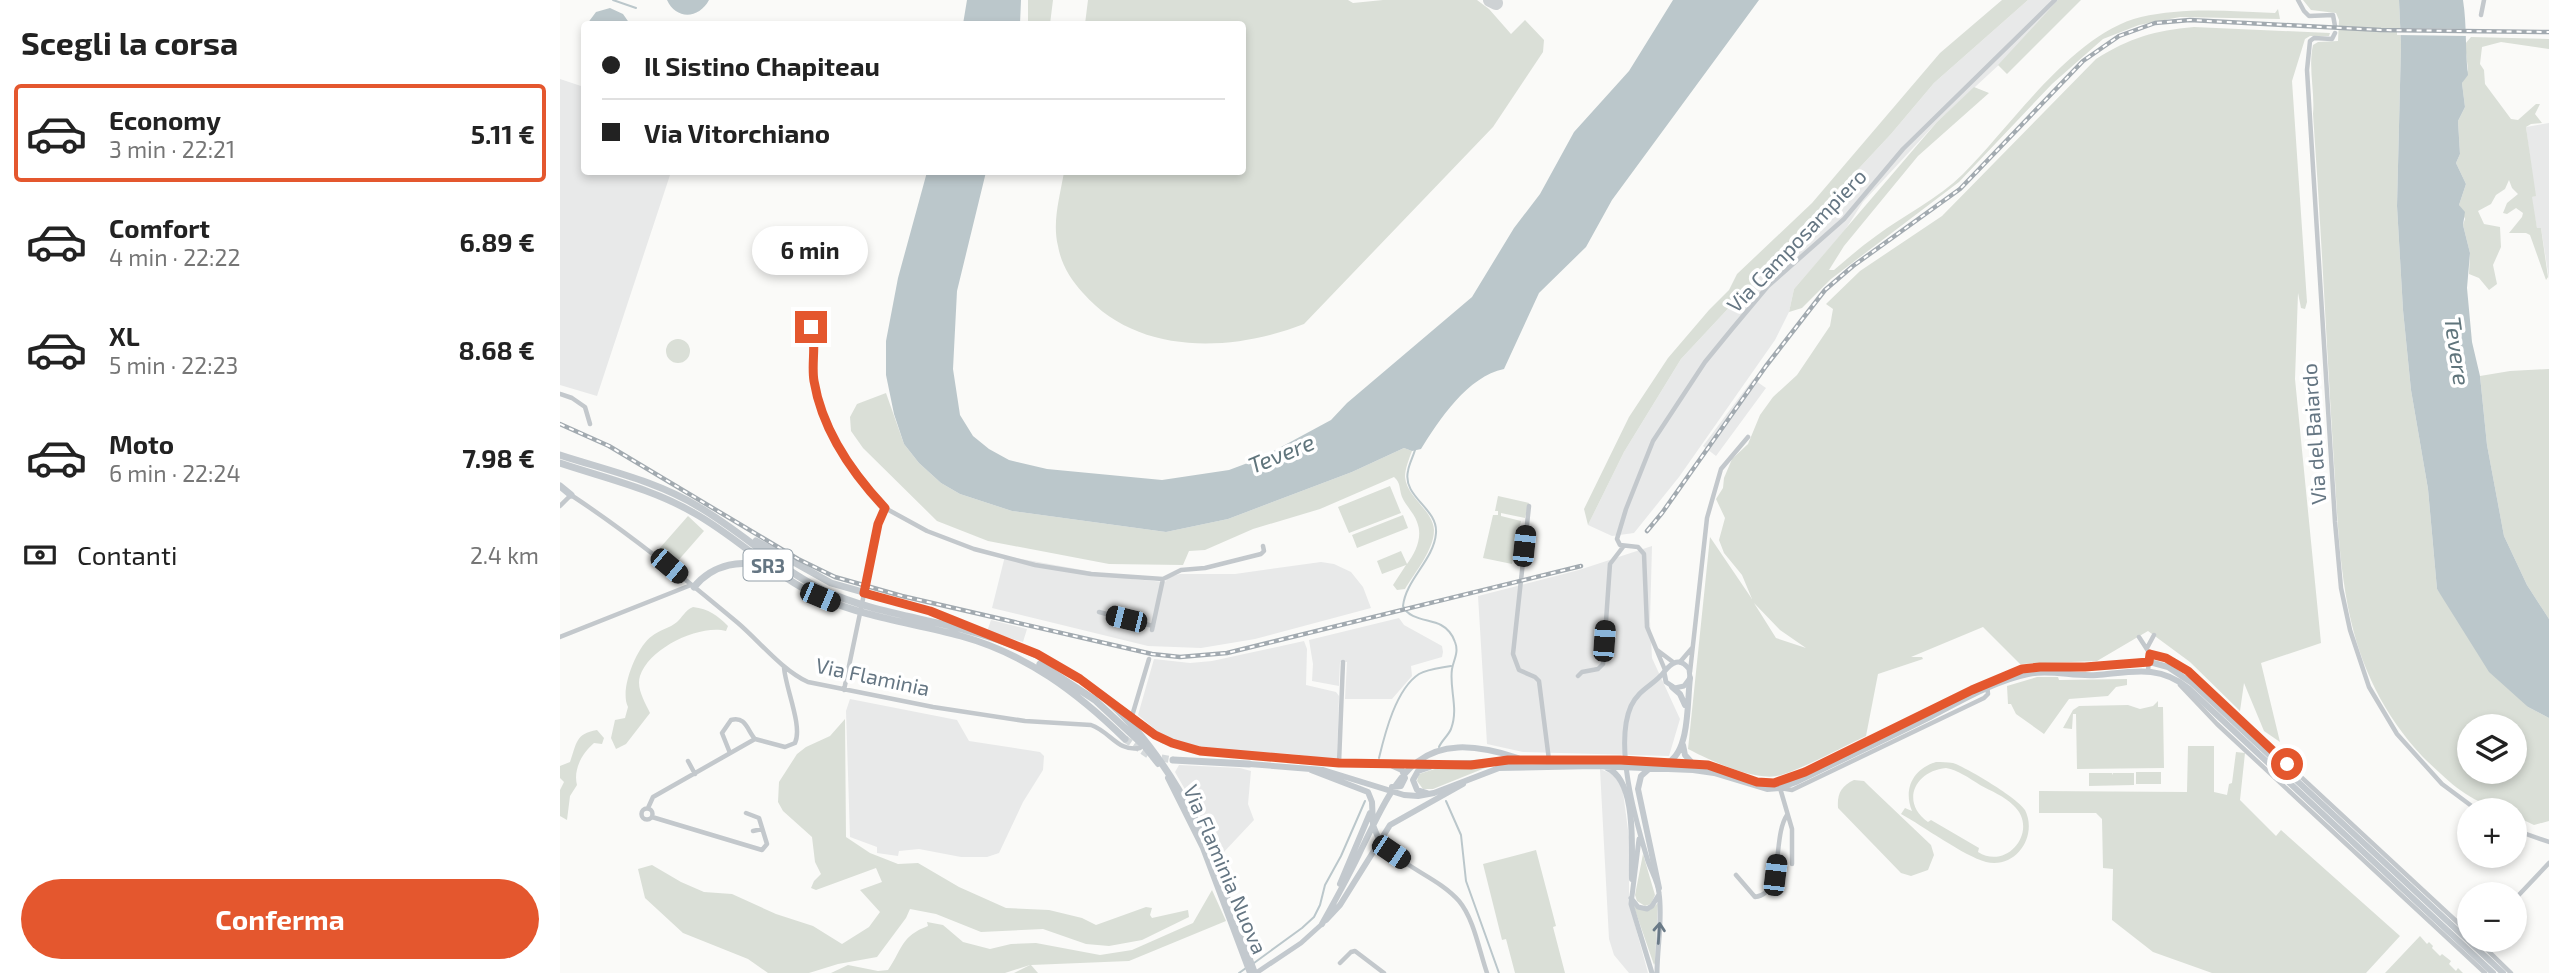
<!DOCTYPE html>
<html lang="it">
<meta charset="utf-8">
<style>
:root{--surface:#fff;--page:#f6f6f6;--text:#222;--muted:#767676;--line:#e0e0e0;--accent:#e4572e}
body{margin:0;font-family:"Exo 2",sans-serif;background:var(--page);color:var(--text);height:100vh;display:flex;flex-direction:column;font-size:26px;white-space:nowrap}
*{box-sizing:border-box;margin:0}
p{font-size:23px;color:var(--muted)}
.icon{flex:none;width:38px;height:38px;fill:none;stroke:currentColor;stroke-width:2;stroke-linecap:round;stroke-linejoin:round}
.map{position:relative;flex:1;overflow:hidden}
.side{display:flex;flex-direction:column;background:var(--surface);width:560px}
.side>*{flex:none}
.banner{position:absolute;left:21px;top:21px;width:665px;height:154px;border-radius:7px;box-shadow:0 4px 10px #0003;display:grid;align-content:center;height:154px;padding:0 21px;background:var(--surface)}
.fabs{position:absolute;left:1897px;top:714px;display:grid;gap:14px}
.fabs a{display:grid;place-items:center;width:70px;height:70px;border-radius:50%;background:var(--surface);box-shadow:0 4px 10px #0003;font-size:35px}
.end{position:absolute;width:32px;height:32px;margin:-16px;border:9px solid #e4572e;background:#fff;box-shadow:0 0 0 4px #fff}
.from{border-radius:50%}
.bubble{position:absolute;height:49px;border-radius:24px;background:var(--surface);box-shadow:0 4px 10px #0003;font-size:23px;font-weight:700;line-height:49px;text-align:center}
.car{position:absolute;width:21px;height:42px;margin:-21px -10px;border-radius:9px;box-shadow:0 0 5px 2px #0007;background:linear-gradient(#222 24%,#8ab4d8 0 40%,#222 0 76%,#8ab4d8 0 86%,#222 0)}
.banner b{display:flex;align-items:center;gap:24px;height:66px;font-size:26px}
.banner b+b{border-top:2px solid var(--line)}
.banner i{width:18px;height:18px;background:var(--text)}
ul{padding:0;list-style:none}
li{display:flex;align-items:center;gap:21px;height:98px;margin:0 14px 10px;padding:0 7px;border:4px solid transparent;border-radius:7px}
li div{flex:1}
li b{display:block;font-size:26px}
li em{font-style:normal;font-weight:700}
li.on{border-color:var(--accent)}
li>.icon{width:63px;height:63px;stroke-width:1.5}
h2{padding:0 21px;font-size:32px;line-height:84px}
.pay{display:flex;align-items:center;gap:18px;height:77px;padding:0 21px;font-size:26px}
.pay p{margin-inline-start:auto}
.button{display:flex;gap:14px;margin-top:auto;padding:14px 21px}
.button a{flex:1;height:80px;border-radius:42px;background:var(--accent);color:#fff;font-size:28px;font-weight:700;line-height:80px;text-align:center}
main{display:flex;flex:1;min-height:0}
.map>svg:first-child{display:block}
.built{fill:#e8e9e9}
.green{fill:#dadfd7;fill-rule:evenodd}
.water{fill:#bbc7cb}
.pier{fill:#fafaf8}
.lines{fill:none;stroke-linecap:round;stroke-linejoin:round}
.stream{stroke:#bbc7cb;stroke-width:2}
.taxiway{stroke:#ced2d4;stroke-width:14}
.highway-tunnel{stroke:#d5d9db;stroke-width:7;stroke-dasharray:7 3.5;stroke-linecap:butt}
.street{stroke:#c3c8cc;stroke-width:4.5}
.secondary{stroke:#c3c9ce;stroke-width:5}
.primary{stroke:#c3c9ce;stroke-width:6}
.highway{stroke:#c3c9ce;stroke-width:7}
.rail-casing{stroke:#a2aab0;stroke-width:4.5}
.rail{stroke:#fff;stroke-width:2;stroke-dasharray:5;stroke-linecap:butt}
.oneway{stroke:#6a7a87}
.route{stroke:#e4572e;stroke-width:9}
.labels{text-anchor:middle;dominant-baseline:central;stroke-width:7;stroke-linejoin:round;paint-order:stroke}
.shield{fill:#fff;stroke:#939fa8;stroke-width:2}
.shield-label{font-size:19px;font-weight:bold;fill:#657683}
.street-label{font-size:21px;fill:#657683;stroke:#fff}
.water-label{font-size:23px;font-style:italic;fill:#60757c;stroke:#fff}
</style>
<main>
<section class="side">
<h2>Scegli la corsa</h2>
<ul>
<li class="on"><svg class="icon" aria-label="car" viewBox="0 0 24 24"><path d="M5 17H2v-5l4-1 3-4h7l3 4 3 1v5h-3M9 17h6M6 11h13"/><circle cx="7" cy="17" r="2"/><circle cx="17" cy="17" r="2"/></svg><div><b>Economy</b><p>3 min · 22:21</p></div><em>5.11 €</em></li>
<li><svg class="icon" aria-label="car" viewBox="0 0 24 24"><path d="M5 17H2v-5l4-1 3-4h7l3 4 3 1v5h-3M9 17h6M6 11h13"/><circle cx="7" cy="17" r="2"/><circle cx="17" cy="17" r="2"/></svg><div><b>Comfort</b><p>4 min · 22:22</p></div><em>6.89 €</em></li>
<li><svg class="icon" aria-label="car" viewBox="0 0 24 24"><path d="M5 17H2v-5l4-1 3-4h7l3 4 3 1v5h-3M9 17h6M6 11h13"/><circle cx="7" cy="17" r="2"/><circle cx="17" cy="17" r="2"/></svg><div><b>XL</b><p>5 min · 22:23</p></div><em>8.68 €</em></li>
<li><svg class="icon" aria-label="car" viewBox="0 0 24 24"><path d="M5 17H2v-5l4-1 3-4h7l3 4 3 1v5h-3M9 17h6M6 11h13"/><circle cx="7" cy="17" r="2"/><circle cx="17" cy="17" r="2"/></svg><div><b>Moto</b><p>6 min · 22:24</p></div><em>7.98 €</em></li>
</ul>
<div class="pay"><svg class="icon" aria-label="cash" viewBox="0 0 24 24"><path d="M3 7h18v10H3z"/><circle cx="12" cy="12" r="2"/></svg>Contanti<p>2.4 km</p></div>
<div class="button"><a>Conferma</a></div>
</section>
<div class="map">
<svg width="1989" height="973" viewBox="0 0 1989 973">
<rect width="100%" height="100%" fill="#fafaf8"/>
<path class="built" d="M1468,0H1501L1467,39L1377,122L1303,202L1285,230L1234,289L1229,312L1215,340L1119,477L1074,533L1052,536L1028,525L1064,452L1121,359L1331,134L1374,83Z
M0,79L24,87V172H111L37,396L0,385Z
M1989,123V279L1981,228H1977L1971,197L1975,196L1966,127Z
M1193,379L1206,388L1156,456L1143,446Z
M1092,546L1090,621L1092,658L1120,719L1109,756L963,752L927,744L918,596L1019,570Z
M445,556L572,579L605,582L609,577L620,574H675L761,562L774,564L791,572L803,587L811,608L695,639L641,648L588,646L432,608Z
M839,618L844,625L882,646L883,652L882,657L851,666L852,676L832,699H785L787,662H780L779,686L752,681L753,664L749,640Z
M431,620L467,629L463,642L430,632L428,629Z
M744,641L747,649L746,685L776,692L779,696L777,760L732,754L657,750L624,744L603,736L578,715L594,659L630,663L652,661Z
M290,699L397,720L409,741L480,752L484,756L483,770L463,802L439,853L427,857H401L359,849L339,851L338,856L317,853V847L290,837L286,711Z
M619,765L680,768L691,771L688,804L694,820L662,854L615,772Z
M1040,769L1057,776L1063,792L1071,853L1069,854V903L1088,973H1069L1054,955L1049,939Z"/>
<path class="green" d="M468,0H493L490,24H468Z
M528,0H788L793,3L823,0H917L929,9L951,34L965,20L984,40L983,52L933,127L744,324C672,352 578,356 523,293C511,280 501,264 498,246C492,222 500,196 504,172H682V24H525Z
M1442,0H1468L1374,83L1331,134L1121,359L1064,452L1028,525L1024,509L1069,417L1108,358L1149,310L1169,290L1177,274L1252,203L1380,53Z
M1498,0H1521L1447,74L1438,65Z
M1743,0H1839L1841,45L1837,206L1843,310L1851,390L1868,489L1877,589L1968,707L1989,718V821L1974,825L1955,816V810C1926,810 1901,793 1881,774C1835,734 1805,681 1791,621C1778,565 1777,505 1773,447C1766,336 1761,225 1753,114C1755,91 1748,68 1753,45L1758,42L1778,41L1779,20L1776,13L1751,10ZM1909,726H1955V772H1909Z
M1718,9L1720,19L1620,17L1579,25L1543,39L1492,84L1399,182L1271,279L1242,308L1229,312L1234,289L1377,122L1414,87L1429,93L1358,156L1284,246L1269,270H1274C1288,258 1302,246 1316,236C1344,215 1378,199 1403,174C1452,125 1513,33 1581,17C1624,7 1671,11 1715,13Z
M1634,27L1770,33L1769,36H1750L1745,39L1732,81L1747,302L1745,309L1741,308L1738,293L1735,379L1761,643L1701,663L1720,742L1704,731L1684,683L1680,711L1630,662L1588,631L1537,661L1460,664L1423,627L1351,657H1362L1363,659L1318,674L1306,736C1280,748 1247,767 1221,775C1198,783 1149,760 1128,749L1150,537L1192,599L1182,575L1164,553L1159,540L1165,518L1156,499L1163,488L1164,478L1172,459L1188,444L1200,415L1213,397L1237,375L1270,326L1273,309L1266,304L1300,271L1382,216L1536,59C1571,37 1594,31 1634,27ZM1194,603L1220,630L1246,648L1216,638Z
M1911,37L1989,39V49L1941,42L1922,47L1920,64L1924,70L1925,84L1951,119L1958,120L1976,104H1980L1975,114L1982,123L1971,124L1966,127L1976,196L1972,197L1977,228H1981L1988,277L1986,280L1970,235L1966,233H1949L1962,217L1963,213L1956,208L1947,214L1943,213L1947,203L1958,194L1952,188L1949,180L1945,189L1936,195L1931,204L1918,211L1924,224L1940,227L1941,247L1933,265L1937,284L1929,290L1919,278L1909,274L1910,253L1903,225L1905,219L1899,205L1906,184L1896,163L1900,154L1898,121L1905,107L1902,83L1908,70L1905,44Z
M106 351a12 12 0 1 1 24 0a12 12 0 1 1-24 0Z
M1989,369V619L1967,585L1944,536L1927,445L1920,376L1950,371Z
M326,393L344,444L359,463L381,483L400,494L452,511L606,532L668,519L792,472L844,448L852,451C849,459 845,469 845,477C847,498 873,510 874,530C874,550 855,572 845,589L837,590L833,585L846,565L822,574L817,561L841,551L847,564C856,552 863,537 857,522C854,513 846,506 842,497C839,489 841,483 834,477L760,509L693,529L645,550L629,551L623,565L549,564L428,541L377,521L303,448L291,431L290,417L297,404Z
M830,486L841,513L789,533L778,507Z
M938,496L969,503L965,518L941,513V516L961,521L952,564L923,558L933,515H938V511H935Z
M843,515L848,528L797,548L792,535Z
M128,516L144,531L116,563L99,549Z
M133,607C149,609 157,615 168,626L166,631C140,624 89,648 80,676C76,688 85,702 90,713L66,744L56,749L51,738L55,720L65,718L68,707C59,690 77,646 92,636C99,630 110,628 117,622C123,617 124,611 133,607Z
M1477,677H1498L1499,680L1567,679V685L1556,687L1548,696L1509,699L1484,734L1456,714L1451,704H1448L1447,686Z
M1598,701V707H1603L1604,768L1517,769L1516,714H1513L1512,729L1503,728L1513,710L1519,706L1568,705L1580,709L1593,706Z
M285,719L286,837L310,853L338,864L358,863L399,887L446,908L489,910L522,918L536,925L586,907L592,908L590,915L592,918L628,910L629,917L582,940L549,946L526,944L483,929L421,932L376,914L350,909L346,918L317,957L278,964L249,973H208L188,959L123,933L85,898L78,869L92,865L121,882L144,892L172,894L216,914L253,926L282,944L309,927L320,912L300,890L322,882L316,868L256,890L251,888L254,881L261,874L255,862L252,837L223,811L218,802L219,782L237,754L246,747L270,736Z
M37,730L44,738L42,744L34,743C22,753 13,770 17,785L10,796L7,820L0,816V790L4,782L0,778V766L10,762C17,743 15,734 37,730Z
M1628,746H1654V792L1667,795L1669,784L1672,783L1676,752L1685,753L1680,800L1716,836L1721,830L1840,936L1806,973H1652L1593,952L1552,920L1553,869L1543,868L1542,819L1536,813H1479V791L1627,792Z
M1376,762C1382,762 1387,762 1393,763C1406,767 1459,799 1465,810C1478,836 1456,869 1426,862C1404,856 1363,826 1341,814L1345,808L1352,811C1343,789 1353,769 1376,762ZM1386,768C1398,770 1409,778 1420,785C1431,791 1444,796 1453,805C1480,829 1448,871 1418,852L1419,848L1371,820L1368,822C1340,802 1355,771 1386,768Z
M930,766L873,789H863L857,781L859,774L881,767Z
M1576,772H1601V784H1576Z
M1529,773H1552V775L1553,773H1574V785L1529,786Z
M1294,780L1304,781L1309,786L1371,845L1374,855L1368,870L1351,876L1341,873L1278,808C1277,794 1281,786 1294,780Z
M976,850L996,926L993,927L1005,973H955L946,939L942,940L923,864Z
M1083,854L1095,895L1091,904L1085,906L1077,901L1075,895Z
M652,890L666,921L569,961L471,965L478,973H454L470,965L445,973H271L288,965L318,971L328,970C343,948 341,936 368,926L367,922L383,925L403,942L430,949L451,944L476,943L540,955L572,950L633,923Z
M1098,903L1095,963L1094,965L1074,907L1090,910Z
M1860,936L1867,944L1869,942L1873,946L1872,948L1880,956L1882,954L1891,961L1889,964L1896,971L1898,968L1903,973H1825Z"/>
<path class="water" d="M107,0H149C139,19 116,20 107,0Z
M407,0H461L460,24H403Z
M1113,0H1199L1052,200L1026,247L979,293L944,369C908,376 879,420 861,449L852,451L844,448L792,472L668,519L606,532L452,511L400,494L381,483L359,463L344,444L334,414L326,375V341L338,278L367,172H426L397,291L393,369L400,415L413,436L429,449L449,460L487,469L602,480L669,470L701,458L771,420L787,403L912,297L954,228L980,194L1014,132L1069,71Z
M1839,0H1903C1907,25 1905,50 1908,75L1902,83L1905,107L1898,121L1900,154L1896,163L1906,184L1899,205L1905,212L1903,225L1910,253L1907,288L1912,342L1920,376L1927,445L1944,536L1967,585L1989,619V718L1968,707L1929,672L1877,589L1868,489L1851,390L1843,310L1837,206L1841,45Z
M50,8L63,14L70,24H27L36,12Z"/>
<path class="pier" d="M1837,28L1910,29V36L1837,35Z"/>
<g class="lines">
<path class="stream" d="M53,0L76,8
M855,450C853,457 849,464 848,471C842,497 878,508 876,533C874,560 846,579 843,606C849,620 869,619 881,625C887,628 893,635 895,642C899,652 894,659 892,669C889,689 899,708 891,729C888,736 882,740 879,747
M819,758C825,733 836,689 859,674C868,669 881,668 891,666
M886,801L901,835L906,881L939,973
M694,963L742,928L754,917L760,905L765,885L781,856L805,801
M679,973L686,968"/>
<path class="taxiway" d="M930,0L936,3"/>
<path class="highway-tunnel" d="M565,739L590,756L613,760"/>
<path class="street" d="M1738,0L1744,11L1749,16L1773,15L1775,26
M1921,15L1924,0
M1775,33L1772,39L1754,38L1750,41L1747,70L1775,522L1781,588L1790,630L1809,687L1837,734L1882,784L1917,810
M244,322L251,326L253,332L252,369L257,397L280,449L325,508L367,531L414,549L475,565L531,574L603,579L621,570L645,568L701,554L704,551L703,546
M253,332L262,310
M0,394L12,398L25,407L30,424
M0,506L11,495C70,534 124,578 178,623C200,642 222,670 248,682L373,707L465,721L531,725C551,732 557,752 580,748
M969,506L953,654L959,670L975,677L979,681L989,760
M539,612L593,626
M592,630L603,579
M0,637L131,585
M1579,637L1590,654L1588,670
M1587,648L1594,635
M1097,650L1113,662
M1590,654L1606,658L1628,672L1909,933
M1120,662L1132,648
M1105,670L1087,627L1084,554L1078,547L1060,545L1057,539L1066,509L1093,441L1145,362L1172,329L1208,286L1284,219L1343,149L1495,0
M1130,672L1147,518L1161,469L1188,437
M1018,676L1022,672L1038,669L1043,664L1050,564L1063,547
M1620,685L1657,724L1925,973
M284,690L318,527L325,508
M572,716L589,659
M170,753L162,733L171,720C186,716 187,730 195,739
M128,761L135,774
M779,763L783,662
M88,808L93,797L195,739L225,747L235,743C243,726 225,687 224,667
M81.5 814a5.5 5.5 0 1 1 11 0a5.5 5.5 0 1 1-11 0Z
M92,817L202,850L207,844L199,818L186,813
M1955,830L1989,842
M193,831L202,829
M820,840C840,867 877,876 899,901C914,919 919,950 927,973
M1232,864V829L1220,788L1232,790L1424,698L1428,694L1427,685
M1176,875L1195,897C1225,894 1212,837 1227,815
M1955,899L1989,863
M1917,940L1951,973
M780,963L791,952L795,951L824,973"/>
<path class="secondary" d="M1079,839L1071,904L1092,973
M1071,898L1078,907L1087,909L1092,906L1098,896
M696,973L741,943L762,924
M1097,973C1097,947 1103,919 1099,893C1098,881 1090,869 1087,858C1075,818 1054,744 1071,706C1079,689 1094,685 1104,672C1112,662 1120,657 1129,669L1130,678L1124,686L1115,688L1106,682L1104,672"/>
<path class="primary" d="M1112,687L1120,694L1125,705
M583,745L598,764
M1123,745L1125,755L1133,764
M640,751L779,763L850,765L1036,759L1133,764L1157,767L1197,782L1214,783L1245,772L1411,690L1466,668H1525L1586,661L1608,667L1632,683L1943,973
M1109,762C1130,749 1127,701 1130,678
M689,764L763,770L844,795L858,796L874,793L939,768L1034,766L1133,770L1154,773L1207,789L1220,788L1236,782C1281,760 1326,739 1370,717C1401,701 1434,681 1468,674C1490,669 1514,677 1537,675C1571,672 1599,664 1628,688L1933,973
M1047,768C1078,781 1071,851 1072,879
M1090,768L1081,776L1078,789L1099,888
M751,770L808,792L812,802L813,825L819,840
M608,778L643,848L690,973
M832,787L841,786L845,778L842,770L833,766
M867,793L857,790L853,780L858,771L870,767
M635,819L655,864L695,973
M780,884L810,813
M766,920L780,905L830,825L903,784
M762,924C776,899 790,874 802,848C840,769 861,726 958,758"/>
<path class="highway" d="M0,455C46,470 97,481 139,507C182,532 218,568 263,590C308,611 358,617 406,630C521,660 581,716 635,819
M0,463C45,478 93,489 134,513C179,538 215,577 262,598C307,618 354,623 401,636C466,654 517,692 565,739
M0,486L11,495
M196,541L271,583L370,611L401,624
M134,587C152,565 184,556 209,571
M480,664L535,700L583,745
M561,709L603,740L640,751
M613,760L689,764"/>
<g class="rail-casing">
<path id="rail" d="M0,424L49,446L238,559L275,577L342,596L592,654L620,657L667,653L1021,566
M1087,531L1102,513L1206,366L1265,290L1293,266L1400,189L1523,61L1559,36L1595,23L1630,20L1821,30L1989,32"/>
</g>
<use href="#rail" class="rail"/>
</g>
<defs><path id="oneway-shaft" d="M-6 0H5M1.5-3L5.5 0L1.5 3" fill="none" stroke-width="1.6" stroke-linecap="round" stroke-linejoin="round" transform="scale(1.75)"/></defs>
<use class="oneway" href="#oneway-shaft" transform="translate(1099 933) rotate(-86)"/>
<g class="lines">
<path class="route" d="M251,327C257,343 251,364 254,381C262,429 292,473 325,508L318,524L304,593L370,611L477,654L520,679L595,735L612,743L640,751L779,763L911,765L948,760H1060L1148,765L1197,782L1214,783L1245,772L1412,690L1462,669L1480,667H1525L1589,662L1590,654L1606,658L1628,671L1727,764"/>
</g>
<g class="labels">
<rect class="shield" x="183.5" y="549.5" width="49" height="31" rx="5"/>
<g class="shield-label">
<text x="208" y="565">SR3</text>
</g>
<g class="street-label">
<text transform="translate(1236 240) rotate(-46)">Via Camposampiero</text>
<text transform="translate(1753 434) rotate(-94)">Via del Baiardo</text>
<text transform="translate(313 676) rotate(12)">Via Flaminia</text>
<text transform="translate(666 869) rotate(67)">Via Flaminia Nuova</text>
</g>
<g class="water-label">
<text transform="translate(1898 351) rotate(82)">Tevere</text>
<text transform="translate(721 453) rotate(-22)">Tevere</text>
</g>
</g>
</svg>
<div class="fabs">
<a><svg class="icon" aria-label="layers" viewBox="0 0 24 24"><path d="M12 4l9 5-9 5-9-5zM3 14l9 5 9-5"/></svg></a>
<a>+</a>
<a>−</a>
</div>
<i class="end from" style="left:1727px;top:764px"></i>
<i class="end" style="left:251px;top:327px"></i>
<div class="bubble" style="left:192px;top:226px;width:116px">6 min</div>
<i class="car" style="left:964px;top:546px;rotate:6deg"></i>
<i class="car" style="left:109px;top:566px;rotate:130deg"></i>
<i class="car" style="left:260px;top:597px;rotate:113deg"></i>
<i class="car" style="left:566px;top:619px;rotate:284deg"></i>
<i class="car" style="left:1044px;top:641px;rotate:4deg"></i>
<i class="car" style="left:831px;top:852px;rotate:124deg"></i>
<i class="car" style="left:1215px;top:875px;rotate:7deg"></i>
<div class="banner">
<b><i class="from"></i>Il Sistino Chapiteau</b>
<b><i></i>Via Vitorchiano</b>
</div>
</div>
</main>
